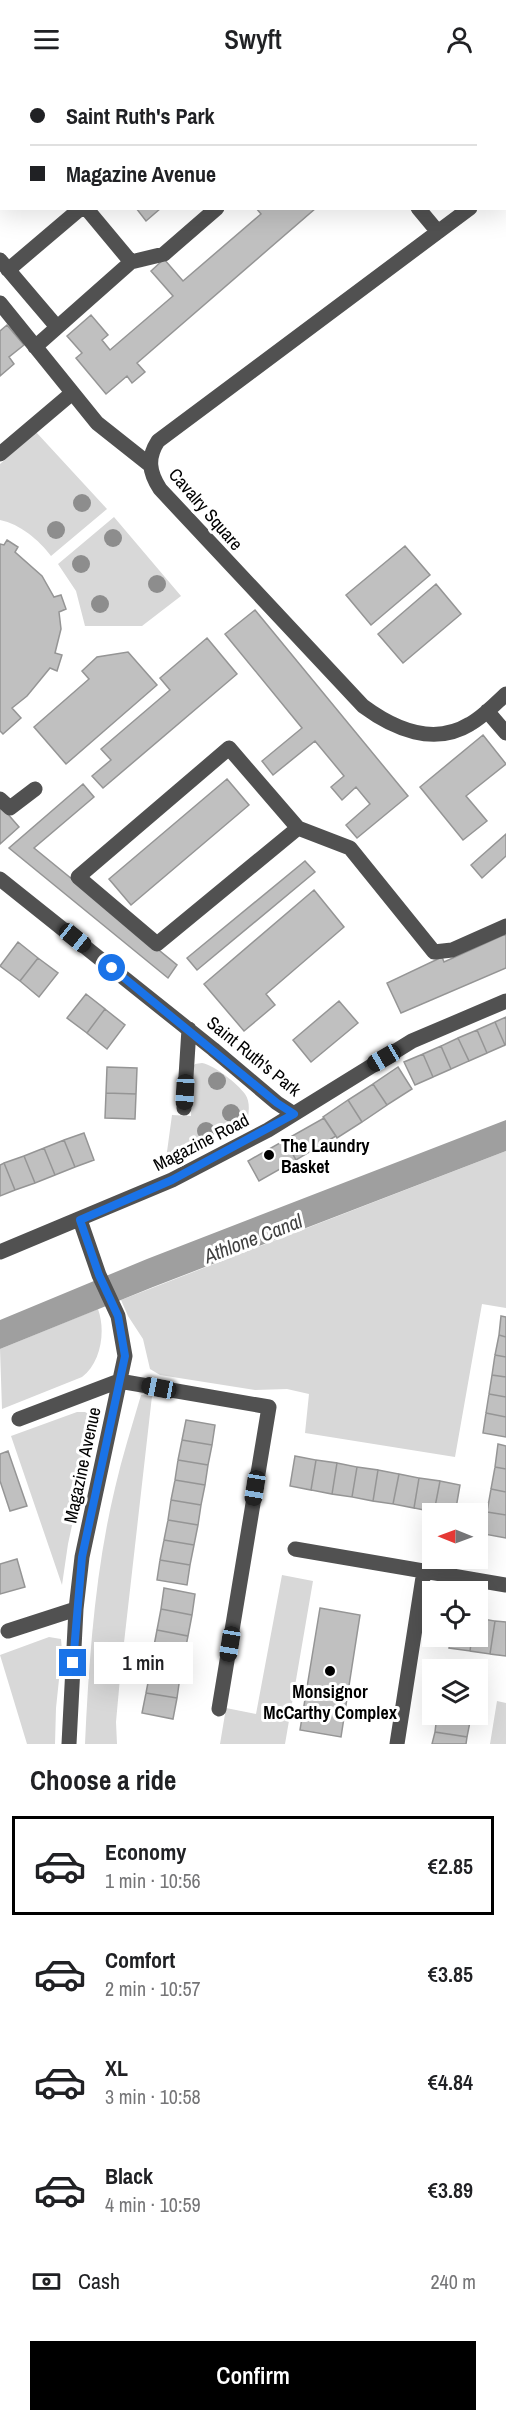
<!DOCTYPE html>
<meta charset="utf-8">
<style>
:root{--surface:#fff;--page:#f2f2f2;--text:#202124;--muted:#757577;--line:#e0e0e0;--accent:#000}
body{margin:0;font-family:"Archivo Narrow",sans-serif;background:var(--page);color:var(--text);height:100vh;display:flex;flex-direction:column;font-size:22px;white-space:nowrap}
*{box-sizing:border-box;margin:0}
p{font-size:20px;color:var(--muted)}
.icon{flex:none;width:33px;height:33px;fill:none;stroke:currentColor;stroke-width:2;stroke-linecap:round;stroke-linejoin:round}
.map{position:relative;height:1666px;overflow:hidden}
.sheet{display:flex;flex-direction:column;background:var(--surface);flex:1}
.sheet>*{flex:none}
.top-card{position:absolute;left:0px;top:0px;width:507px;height:132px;box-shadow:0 6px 24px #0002;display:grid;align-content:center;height:132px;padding:0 30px;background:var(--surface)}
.needle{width:39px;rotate:271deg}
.buttons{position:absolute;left:422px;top:1425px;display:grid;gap:12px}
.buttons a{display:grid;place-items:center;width:66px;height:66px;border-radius:0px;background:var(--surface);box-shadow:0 6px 24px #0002;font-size:30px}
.end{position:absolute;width:27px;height:27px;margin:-14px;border:8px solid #1a73e8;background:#fff;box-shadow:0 0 0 3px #fff}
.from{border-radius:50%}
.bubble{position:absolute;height:42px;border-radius:0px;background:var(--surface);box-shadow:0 6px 24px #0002;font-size:20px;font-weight:600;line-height:42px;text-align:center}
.car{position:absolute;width:18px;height:36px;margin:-18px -9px;border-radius:8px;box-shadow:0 0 4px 2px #0007;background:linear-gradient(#222 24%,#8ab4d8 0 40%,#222 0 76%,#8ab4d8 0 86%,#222 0)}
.top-card b{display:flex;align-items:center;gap:21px;height:57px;font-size:22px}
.top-card b+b{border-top:2px solid var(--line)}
.top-card i{width:15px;height:15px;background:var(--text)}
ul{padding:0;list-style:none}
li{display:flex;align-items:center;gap:18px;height:99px;margin:0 12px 9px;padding:0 18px;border:3px solid transparent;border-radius:0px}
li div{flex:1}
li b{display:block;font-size:22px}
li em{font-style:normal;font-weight:600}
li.on{border-color:var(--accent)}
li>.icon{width:54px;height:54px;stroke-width:1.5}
h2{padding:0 30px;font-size:27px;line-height:72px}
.pay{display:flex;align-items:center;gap:15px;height:66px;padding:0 30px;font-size:22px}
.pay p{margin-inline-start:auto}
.action{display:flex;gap:12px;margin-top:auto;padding:12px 30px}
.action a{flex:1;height:69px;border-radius:0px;background:var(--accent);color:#fff;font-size:24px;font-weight:600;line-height:69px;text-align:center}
header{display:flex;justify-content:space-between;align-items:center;height:78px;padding:0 30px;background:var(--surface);font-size:27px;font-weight:600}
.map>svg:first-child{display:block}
.green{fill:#d8d8d8}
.water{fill:#9f9f9f}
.building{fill:#c0c0c0;stroke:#959595;stroke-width:1.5}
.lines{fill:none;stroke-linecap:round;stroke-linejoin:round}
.minor{stroke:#515151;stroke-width:15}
.tree{fill:#8d8d8d}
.route{stroke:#1a73e8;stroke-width:8}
.poi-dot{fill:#000;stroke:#fff;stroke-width:2}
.labels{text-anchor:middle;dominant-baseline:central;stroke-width:6;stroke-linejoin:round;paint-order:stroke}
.street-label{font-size:18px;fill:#000;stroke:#fff}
.poi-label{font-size:18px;font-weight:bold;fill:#000;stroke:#fff;text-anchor:start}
.water-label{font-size:20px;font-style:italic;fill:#404040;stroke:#fff}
</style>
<header><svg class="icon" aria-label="menu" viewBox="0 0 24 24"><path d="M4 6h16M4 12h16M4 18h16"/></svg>Swyft<svg class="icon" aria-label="person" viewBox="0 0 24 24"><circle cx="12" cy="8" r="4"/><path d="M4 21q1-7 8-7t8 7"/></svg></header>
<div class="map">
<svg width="506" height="1666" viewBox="0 0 506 1666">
<rect width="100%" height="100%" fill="#fff"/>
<path class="green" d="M36,354L107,431L51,478C39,462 20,446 0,442V386Z
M114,439L181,518L142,548H85L76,513L58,486Z
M202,985C214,987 238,1006 245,1016C250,1023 249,1032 248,1040L166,1081L172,1037L191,1038L192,990L195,986Z
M506,1073V1230L482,1226L455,1379L305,1355L309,1316L287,1311L255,1312L160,1297L150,1291L143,1261L128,1238L121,1222Z
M98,1231C106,1253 101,1285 82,1299L2,1331L0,1271Z
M141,1317L152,1318L120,1600L116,1644L117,1666H85C89,1581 95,1493 115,1410C122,1379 132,1348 141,1317Z
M77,1334H85L95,1340L68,1466L62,1507L11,1358Z
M282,1497L313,1503L285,1666H220L226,1630L256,1636Z
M49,1559L61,1561L62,1573L56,1630L55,1666H27L0,1577Z
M497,1623L506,1625V1666H490Z"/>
<path class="water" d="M506,1042V1073L153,1209L0,1271V1242L147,1181Z"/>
<path class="building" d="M51,0H98L96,2Z
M136,130H161L146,143Z
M256,130H316L137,285L145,294L132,305L127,298L106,316L76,280L82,275L67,258L91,237L108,257L102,262L110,272L173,218L151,193L164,181L183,203L261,136Z
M7,247L24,267L9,279L14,286L0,298V253Z
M7,462L18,469L15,474L42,498L54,519L61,517L66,531L59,534L61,551L55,575L62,577L57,593L50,590L27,618L12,630L21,640L3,656L0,653V466L4,467Z
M405,468L430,497L371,547L346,517Z
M436,506L461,536L403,585L378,556Z
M255,532L408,718L357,760L346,747L370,726L356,709L342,722L331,709L344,698L315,663L273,697L262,683L302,650L225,556Z
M207,560L237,596L103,710L92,698L111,682L101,671L170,612L160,600Z
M128,574L157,607L66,686L34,649L89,601L82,593L97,579Z
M483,657L506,686L466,718L487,743L463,762L420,709Z
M227,701L249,727L131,827L109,801Z
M83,706L94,719L34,770L177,887L168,900L9,770Z
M0,727L19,749L0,766Z
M506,756V778L482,800L471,787Z
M305,783L315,794L197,892L187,880Z
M314,812L344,849L266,916L275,927L244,953L204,906Z
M506,856V890L401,935L387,905L442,879L444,884Z
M18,864L38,880L20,903L0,888Z
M38,880L58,895L39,919L20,903Z
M86,916L105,931L87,955L67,940Z
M339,923L358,945L311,984L293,962Z
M105,931L125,947L107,971L87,955Z
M506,939V966L505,967L495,944Z
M495,944L505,967L487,975L477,952Z
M477,952L487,975L469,983L458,960Z
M458,960L469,983L451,991L441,968Z
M441,968L451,991L433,999L423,976Z
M423,976L433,999L415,1007L404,984Z
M107,989L137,990L136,1016L106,1015Z
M398,989L412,1011L387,1027L373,1006Z
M373,1006L387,1027L362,1044L348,1022Z
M106,1015L136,1016L135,1041L105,1040Z
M348,1022L362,1044L337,1060L323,1039Z
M324,1040L336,1058L296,1082L285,1062Z
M84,1055L94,1082L75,1089L64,1062Z
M64,1062L75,1089L55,1097L44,1070Z
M285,1062L296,1082L259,1103L248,1083Z
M44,1070L55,1097L35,1105L24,1078Z
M24,1078L35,1105L15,1112L4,1085Z
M4,1085L15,1112L0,1118V1087Z
M501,1238L506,1239V1259L499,1257Z
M499,1257L506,1259V1279L495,1277Z
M495,1277L506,1279V1299L492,1297Z
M492,1297L506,1299V1319L489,1316Z
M489,1316L506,1319V1339L486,1335Z
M486,1335L506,1339V1359L483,1355Z
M186,1342L215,1347L212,1367L182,1362Z
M182,1362L212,1367L208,1387L178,1382Z
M498,1366L506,1368V1391L495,1389Z
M8,1373L27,1428L10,1433L0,1403V1376Z
M295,1378L316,1382L311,1412L290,1408Z
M178,1382L208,1387L205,1407L175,1402Z
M316,1382L337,1385L332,1416L311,1412Z
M337,1385L357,1389L352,1419L332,1416Z
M357,1389L378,1392L373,1423L352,1419Z
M495,1389L506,1391V1414L491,1411Z
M378,1392L399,1396L393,1426L373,1423Z
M399,1396L419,1400L414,1430L393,1426Z
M419,1400L440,1403L434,1434L414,1430Z
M175,1402L205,1407L201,1427L171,1422Z
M440,1403L460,1407L455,1436L434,1434Z
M491,1411L506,1414V1437L487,1434Z
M171,1422L201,1427L198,1447L168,1442Z
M487,1434L506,1437V1460L484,1456Z
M168,1442L198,1447L194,1467L164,1462Z
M164,1462L194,1467L190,1487L160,1482Z
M17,1481L25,1509L0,1516V1486Z
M160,1482L190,1487L187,1507L157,1502Z
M164,1510L195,1516L192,1537L161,1531Z
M320,1530L360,1537L341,1659L300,1652Z
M161,1531L192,1537L188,1558L157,1552Z
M477,1540L495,1543L490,1576L470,1573L472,1558H477Z
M495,1543L506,1544V1578L490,1576Z
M157,1552L188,1558L184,1578L153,1573Z
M451,1558H472L470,1573L449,1570Z
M153,1573L184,1578L180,1599L150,1594Z
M150,1594L180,1599L177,1620L146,1615Z
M146,1615L177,1620L173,1641L142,1635Z
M437,1636L471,1639L467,1659L435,1654Z
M435,1654L467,1659L466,1666H432Z"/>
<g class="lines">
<path class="minor" d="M227,0L228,2
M326,0L327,2
M129,2L131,0
M0,109L2,108
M86,130L131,184
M418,130L438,154
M470,130L158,363C147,380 149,394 160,411L363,628C394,651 434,668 470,646C483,639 495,626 506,616
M0,182L57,249
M8,192L81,130
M0,225L97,345L150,387
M35,269L131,184L164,176L217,130
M0,376L71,316
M487,633L506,655
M0,721L10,730L35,711
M298,750L157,866L78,799L229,670L298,750L350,770L434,874L452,872L506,848
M0,801L213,971L277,1025L294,1036
M184,1030L189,951
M0,1174L172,1102L268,1052L412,963L506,923
M19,1341L119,1303L269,1329L219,1631
M295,1471L506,1507
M8,1553L76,1531
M69,1666L76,1531L82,1479L125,1278L118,1238L99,1197L80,1142
M397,1666L424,1493"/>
</g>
<g class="tree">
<circle cx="82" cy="425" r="9"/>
<circle cx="56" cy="452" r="9"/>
<circle cx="113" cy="460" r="9"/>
<circle cx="81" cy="486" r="9"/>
<circle cx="157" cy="506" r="9"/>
<circle cx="100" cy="526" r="9"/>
<circle cx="217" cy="1003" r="9"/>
<circle cx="231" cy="1035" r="9"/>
<circle cx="206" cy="1053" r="9"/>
</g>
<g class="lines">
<path class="route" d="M73,1585L82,1479L125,1278L118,1238L99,1197L80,1142L172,1102L294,1036L277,1025L112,890"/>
</g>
<g class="poi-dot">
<circle cx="269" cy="1077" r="6"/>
<circle cx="330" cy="1593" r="6"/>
</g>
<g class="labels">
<g class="street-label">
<text transform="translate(206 431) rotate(49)">Cavalry Square</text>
<text transform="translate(254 978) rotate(39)">Saint Ruth's Park</text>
<text transform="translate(201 1064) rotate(-27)">Magazine Road</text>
<text transform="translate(82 1387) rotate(-78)">Magazine Avenue</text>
</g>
<g class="poi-label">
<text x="281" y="1067">The Laundry<tspan x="281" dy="21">Basket</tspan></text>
<text x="330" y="1613" text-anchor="middle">Monsignor<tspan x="330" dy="21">McCarthy Complex</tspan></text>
</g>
<g class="water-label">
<text transform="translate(253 1160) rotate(-21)">Athlone Canal</text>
</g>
</g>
</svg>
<div class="buttons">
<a><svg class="needle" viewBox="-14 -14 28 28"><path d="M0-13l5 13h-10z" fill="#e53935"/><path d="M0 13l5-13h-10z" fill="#757577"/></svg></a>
<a><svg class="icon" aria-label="locate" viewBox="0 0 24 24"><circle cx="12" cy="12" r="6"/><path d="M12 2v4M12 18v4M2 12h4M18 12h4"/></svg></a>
<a><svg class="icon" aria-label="layers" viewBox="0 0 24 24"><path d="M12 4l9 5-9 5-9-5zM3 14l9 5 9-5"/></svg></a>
</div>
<i class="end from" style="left:112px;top:890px"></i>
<i class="end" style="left:73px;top:1585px"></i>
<div class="bubble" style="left:94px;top:1564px;width:99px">1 min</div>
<i class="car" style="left:75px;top:860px;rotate:129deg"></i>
<i class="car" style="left:384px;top:980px;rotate:240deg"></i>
<i class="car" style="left:185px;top:1014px;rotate:183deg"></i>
<i class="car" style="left:159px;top:1310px;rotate:281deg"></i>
<i class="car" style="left:255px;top:1410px;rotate:189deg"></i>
<i class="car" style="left:230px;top:1566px;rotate:189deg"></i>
<div class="top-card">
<b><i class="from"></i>Saint Ruth's Park</b>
<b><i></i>Magazine Avenue</b>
</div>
</div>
<section class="sheet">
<h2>Choose a ride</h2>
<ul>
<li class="on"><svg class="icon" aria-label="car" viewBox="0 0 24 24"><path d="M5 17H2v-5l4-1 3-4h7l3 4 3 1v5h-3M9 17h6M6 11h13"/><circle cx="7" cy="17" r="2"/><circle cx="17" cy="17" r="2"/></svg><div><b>Economy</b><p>1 min · 10:56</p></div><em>€2.85</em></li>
<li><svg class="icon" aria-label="car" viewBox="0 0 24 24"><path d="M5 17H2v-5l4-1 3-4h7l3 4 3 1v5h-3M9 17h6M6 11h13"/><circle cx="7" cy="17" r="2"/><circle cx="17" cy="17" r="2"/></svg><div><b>Comfort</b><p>2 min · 10:57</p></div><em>€3.85</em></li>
<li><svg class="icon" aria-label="car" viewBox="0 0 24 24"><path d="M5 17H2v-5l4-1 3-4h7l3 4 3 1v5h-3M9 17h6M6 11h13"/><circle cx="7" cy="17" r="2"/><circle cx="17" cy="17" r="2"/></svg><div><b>XL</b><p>3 min · 10:58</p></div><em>€4.84</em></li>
<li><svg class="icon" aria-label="car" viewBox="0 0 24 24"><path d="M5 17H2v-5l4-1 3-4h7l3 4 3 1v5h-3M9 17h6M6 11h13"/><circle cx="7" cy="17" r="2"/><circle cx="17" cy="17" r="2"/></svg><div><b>Black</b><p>4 min · 10:59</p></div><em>€3.89</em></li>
</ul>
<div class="pay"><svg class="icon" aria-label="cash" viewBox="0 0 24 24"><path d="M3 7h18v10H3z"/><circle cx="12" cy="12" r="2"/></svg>Cash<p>240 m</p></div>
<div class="action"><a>Confirm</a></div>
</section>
